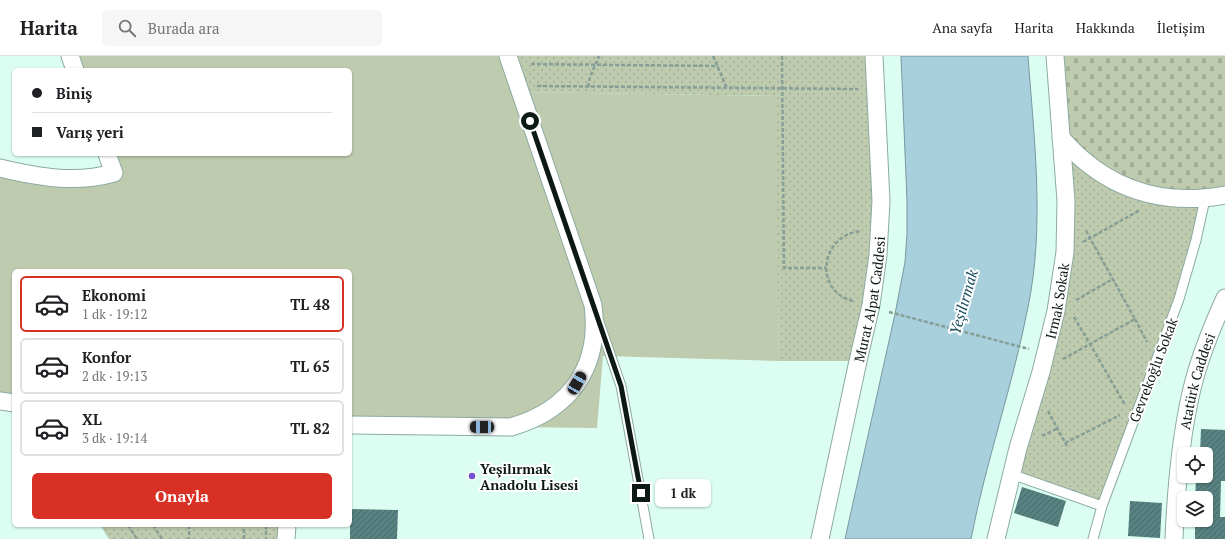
<!DOCTYPE html>
<html lang="tr">
<meta charset="utf-8">
<style>
:root{--surface:#fff;--page:#f6f6f6;--text:#202124;--muted:#757577;--line:#e0e0e0;--accent:#d93025}
body{margin:0;font-family:"PT Serif",serif;background:var(--page);color:var(--text);height:100vh;display:flex;flex-direction:column;font-size:15px;white-space:nowrap}
*{box-sizing:border-box;margin:0}
p{font-size:13px;color:var(--muted)}
.icon{flex:none;width:22px;height:22px;fill:none;stroke:currentColor;stroke-width:2;stroke-linecap:round;stroke-linejoin:round}
.map{position:relative;flex:1;overflow:hidden}
.side{position:absolute;left:12px;top:213px;width:340px;height:258px;display:flex;flex-direction:column;background:var(--surface);border-radius:6px;box-shadow:0 1px 3px #0004}
.side>*{flex:none}
.top-card{position:absolute;left:12px;top:12px;width:340px;height:88px;border-radius:6px;box-shadow:0 1px 3px #0004;display:grid;align-content:center;height:88px;padding:0 20px;background:var(--surface)}
.fabs{position:absolute;left:1177px;top:391px;display:grid;gap:8px}
.fabs a{display:grid;place-items:center;width:36px;height:36px;border-radius:6px;background:var(--surface);box-shadow:0 1px 3px #0004;font-size:20px}
.end{position:absolute;width:18px;height:18px;margin:-9px;border:5px solid #0c1915;background:#fff;box-shadow:0 0 0 2px #fff}
.from{border-radius:50%}
.bubble{position:absolute;height:28px;border-radius:6px;background:var(--surface);box-shadow:0 1px 3px #0004;font-size:13px;font-weight:800;line-height:28px;text-align:center}
.car{position:absolute;width:12px;height:24px;margin:-12px -6px;border-radius:5px;box-shadow:0 0 3px 1px #0007;background:linear-gradient(#222 24%,#8ab4d8 0 40%,#222 0 76%,#8ab4d8 0 86%,#222 0)}
.top-card b{display:flex;align-items:center;gap:14px;height:38px;font-size:15px}
.top-card b+b{border-top:1px solid var(--line)}
.top-card i{width:10px;height:10px;background:var(--text)}
ul{padding:7px 0 0;list-style:none}
li{display:flex;align-items:center;gap:12px;height:56px;margin:0 8px 6px;padding:0 12px;border:2px solid var(--line);border-radius:6px}
li div{flex:1}
li b{display:block;font-size:15px}
li em{font-style:normal;font-weight:800}
li.current{border-color:var(--accent)}
li>.icon{width:36px;height:36px;stroke-width:1.5}
.action{display:flex;gap:8px;margin-top:auto;padding:8px 20px}
.action a{flex:1;height:46px;border-radius:6px;background:var(--accent);color:#fff;font-size:16px;font-weight:800;line-height:46px;text-align:center}
header{display:flex;align-items:center;gap:24px;box-sizing:border-box;height:56px;padding:0 20px;background:var(--surface);border-bottom:1px solid var(--line)}
header strong{font-size:19px}
nav{display:flex;gap:22px;margin-inline-start:auto;font-size:14px}
.search{width:280px;height:36px;background:var(--page);display:flex;align-items:center;gap:10px;box-sizing:border-box;padding:0 14px;border-radius:6px;color:var(--muted);font-size:15px}
.map>svg:first-child{display:block}
.grass{fill:#bfcbae}
.cemetery{fill:url(#cemetery-stones)}
.park{fill:url(#park-dots)}
.water{fill:#a7cfdc;stroke:#7898a0}
.building{fill:url(#building-hatch)}
.lines{fill:none;stroke-linecap:round;stroke-linejoin:round}
.lane-casing{stroke:#8baba0;stroke-width:11}
.street-casing{stroke:#8baba0;stroke-width:19}
.path{stroke:#869f97;stroke-width:2.5;stroke-dasharray:4 2;stroke-linecap:butt}
.lane{stroke:#fff;stroke-width:9}
.street{stroke:#fff;stroke-width:17}
.route{stroke:#0c1915;stroke-width:5}
.poi-dot{fill:#7252cc;stroke:#fff;stroke-width:1.5}
.labels{text-anchor:middle;dominant-baseline:central;stroke-width:4;stroke-linejoin:round;paint-order:stroke}
.street-label{font-size:14px;fill:#0c1915;stroke:#fff}
.poi-label{font-size:14px;font-weight:bold;fill:#0c1915;stroke:#fff;text-anchor:start}
.water-label{font-size:15px;font-style:italic;fill:#1b505f;stroke:#fff}
</style>
<header>
<strong>Harita</strong>
<div class="search"><svg class="icon" aria-label="search" viewBox="0 0 24 24"><circle cx="10" cy="10" r="6"/><path d="M15 15l6 6"/></svg>Burada ara</div>
<nav><a>Ana sayfa</a><a>Harita</a><a>Hakkında</a><a>İletişim</a></nav>
</header>
<div class="map">
<svg width="1225" height="483" viewBox="0 0 1225 483">
<defs>
<pattern id="cemetery-stones" width="16" height="16" patternUnits="userSpaceOnUse"><rect width="16" height="16" fill="#bfcbae"/><path d="M2 7V4a2 2 0 0 1 4 0v3zM10 15v-3a2 2 0 0 1 4 0v3z" fill="#a3ae95"/></pattern>
<pattern id="park-dots" width="8" height="8" patternUnits="userSpaceOnUse"><rect width="8" height="8" fill="#bfcbae"/><path d="M2 2h.1M6 6h.1" fill="none" stroke="#a3ae95" stroke-width="1.8" stroke-linecap="round"/></pattern>
<pattern id="building-hatch" width="6" height="6" patternUnits="userSpaceOnUse"><rect width="6" height="6" fill="#588181"/><path d="M-1 1l2-2M0 6l6-6M5 7l2-2" fill="none" stroke="#476968"/></pattern>
</defs>
<rect width="100%" height="100%" fill="#dcfef2"/>
<path class="grass" d="M70,0H508L520,36L776,40L779,305L603,300L597,372L350,369V215H14V347L0,345V112L114,117L107,98H350V14H75Z"/>
<path class="cemetery" d="M1055,0H1225V139H1151L1061,82Z"/>
<path class="park" d="M508,0H874L881,145L858,305H779L775,40L520,36Z
M1061,82L1102,118L1205,143L1196,184L1102,450L1011,418L1056,255Z
M100,469H287L286,483H109Z"/>
<path class="water" d="M901,0H1028C1034,82 1045,170 1028,251C1013,329 986,405 971,483H845L895,258L905,206L907,177V145Z"/>
<path class="building" d="M1201,373L1225,374V425H1221L1220,461H1225V483H1195V464H1206V442H1195L1196,424H1200V420H1206V398H1200Z
M1022,431L1066,445L1058,471L1014,457Z
M1130,445L1162,447L1160,482L1128,480Z
M350,453L398,454L397,483H350Z"/>
<g class="lines">
<g class="lane-casing">
<path id="lane" d="M598,263L621,330L649,483
M1011,418L1102,450
M1093,483L1102,450L1179,243L1196,184L1205,143"/>
</g>
<g class="street-casing">
<g id="street">
<path d="M70,0L75,14"/>
<path d="M1061,82C1068,89 1074,96 1081,102C1122,138 1172,149 1225,139"/>
<path d="M0,112C39,121 74,128 114,117L107,98"/>
<path d="M0,345L14,347"/>
<path d="M350,369L511,371C570,354 601,311 593,249L508,0"/>
<path d="M286,483L287,469"/>
<path id="s1" d="M820,483L858,305L871,249L878,199L881,145L874,0"/>
<path id="s2" d="M996,483L1018,392L1041,316L1056,255L1065,196L1066,145L1055,0"/>
<path id="s3" d="M1174,483C1176,434 1180,385 1191,337C1198,305 1211,273 1225,242"/>
</g>
</g>
<path class="path" d="M713,0L727,32
M782,0L784,212H826
M531,8L718,10
M537,30L858,33
M588,31L590,21L599,0
M1083,186L1140,154
M1076,244L1113,223
M853,245C813,235 820,179 861,175
M889,256L1029,293
M1074,261L1090,288L1135,263L1085,173
M1135,263L1147,286
M1063,303L1090,288L1125,349
M1048,355L1068,392
M1042,380L1058,372
M1065,387L1120,359
M128,469L137,483
M153,469L162,483
M189,469V483
M266,469V483
M244,483V469"/>
<use href="#lane" class="lane"/>
<use href="#street" class="street"/>
</g>
<g class="lines">
<path class="route" d="M530,65L621,330L641,437"/>
</g>
<circle class="poi-dot" cx="472" cy="420" r="4"/>
<g class="labels">
<g class="street-label">
<text stroke="none"><textPath href="#s1" startOffset="245">Murat Alpat Caddesi</textPath></text>
<text stroke="none"><textPath href="#s2" startOffset="246">Irmak Sokak</textPath></text>
<text transform="translate(1153 314) rotate(-69)">Gevrekoğlu Sokak</text>
<text stroke="none"><textPath href="#s3" startOffset="160">Atatürk Caddesi</textPath></text>
</g>
<g class="poi-label">
<text x="480" y="412">Yeşilırmak<tspan x="480" dy="16">Anadolu Lisesi</tspan></text>
</g>
<g class="water-label">
<text transform="translate(963 246) rotate(-74)">Yeşilırmak</text>
</g>
</g>
</svg>
<div class="fabs">
<a><svg class="icon" aria-label="locate" viewBox="0 0 24 24"><circle cx="12" cy="12" r="6"/><path d="M12 2v4M12 18v4M2 12h4M18 12h4"/></svg></a>
<a><svg class="icon" aria-label="layers" viewBox="0 0 24 24"><path d="M12 4l9 5-9 5-9-5zM3 14l9 5 9-5"/></svg></a>
</div>
<i class="end from" style="left:530px;top:65px"></i>
<i class="end" style="left:641px;top:437px"></i>
<div class="bubble" style="left:655px;top:423px;width:56px">1 dk</div>
<i class="car" style="left:577px;top:327px;rotate:30deg"></i>
<i class="car" style="left:482px;top:371px;rotate:270deg"></i>
<div class="top-card">
<b><i class="from"></i>Biniş</b>
<b><i></i>Varış yeri</b>
</div>
<section class="side">
<ul>
<li class="current"><svg class="icon" aria-label="car" viewBox="0 0 24 24"><path d="M5 17H2v-5l4-1 3-4h7l3 4 3 1v5h-3M9 17h6M6 11h13"/><circle cx="7" cy="17" r="2"/><circle cx="17" cy="17" r="2"/></svg><div><b>Ekonomi</b><p>1 dk · 19:12</p></div><em>TL 48</em></li>
<li><svg class="icon" aria-label="car" viewBox="0 0 24 24"><path d="M5 17H2v-5l4-1 3-4h7l3 4 3 1v5h-3M9 17h6M6 11h13"/><circle cx="7" cy="17" r="2"/><circle cx="17" cy="17" r="2"/></svg><div><b>Konfor</b><p>2 dk · 19:13</p></div><em>TL 65</em></li>
<li><svg class="icon" aria-label="car" viewBox="0 0 24 24"><path d="M5 17H2v-5l4-1 3-4h7l3 4 3 1v5h-3M9 17h6M6 11h13"/><circle cx="7" cy="17" r="2"/><circle cx="17" cy="17" r="2"/></svg><div><b>XL</b><p>3 dk · 19:14</p></div><em>TL 82</em></li>
</ul>
<div class="action"><a>Onayla</a></div>
</section>
</div>
